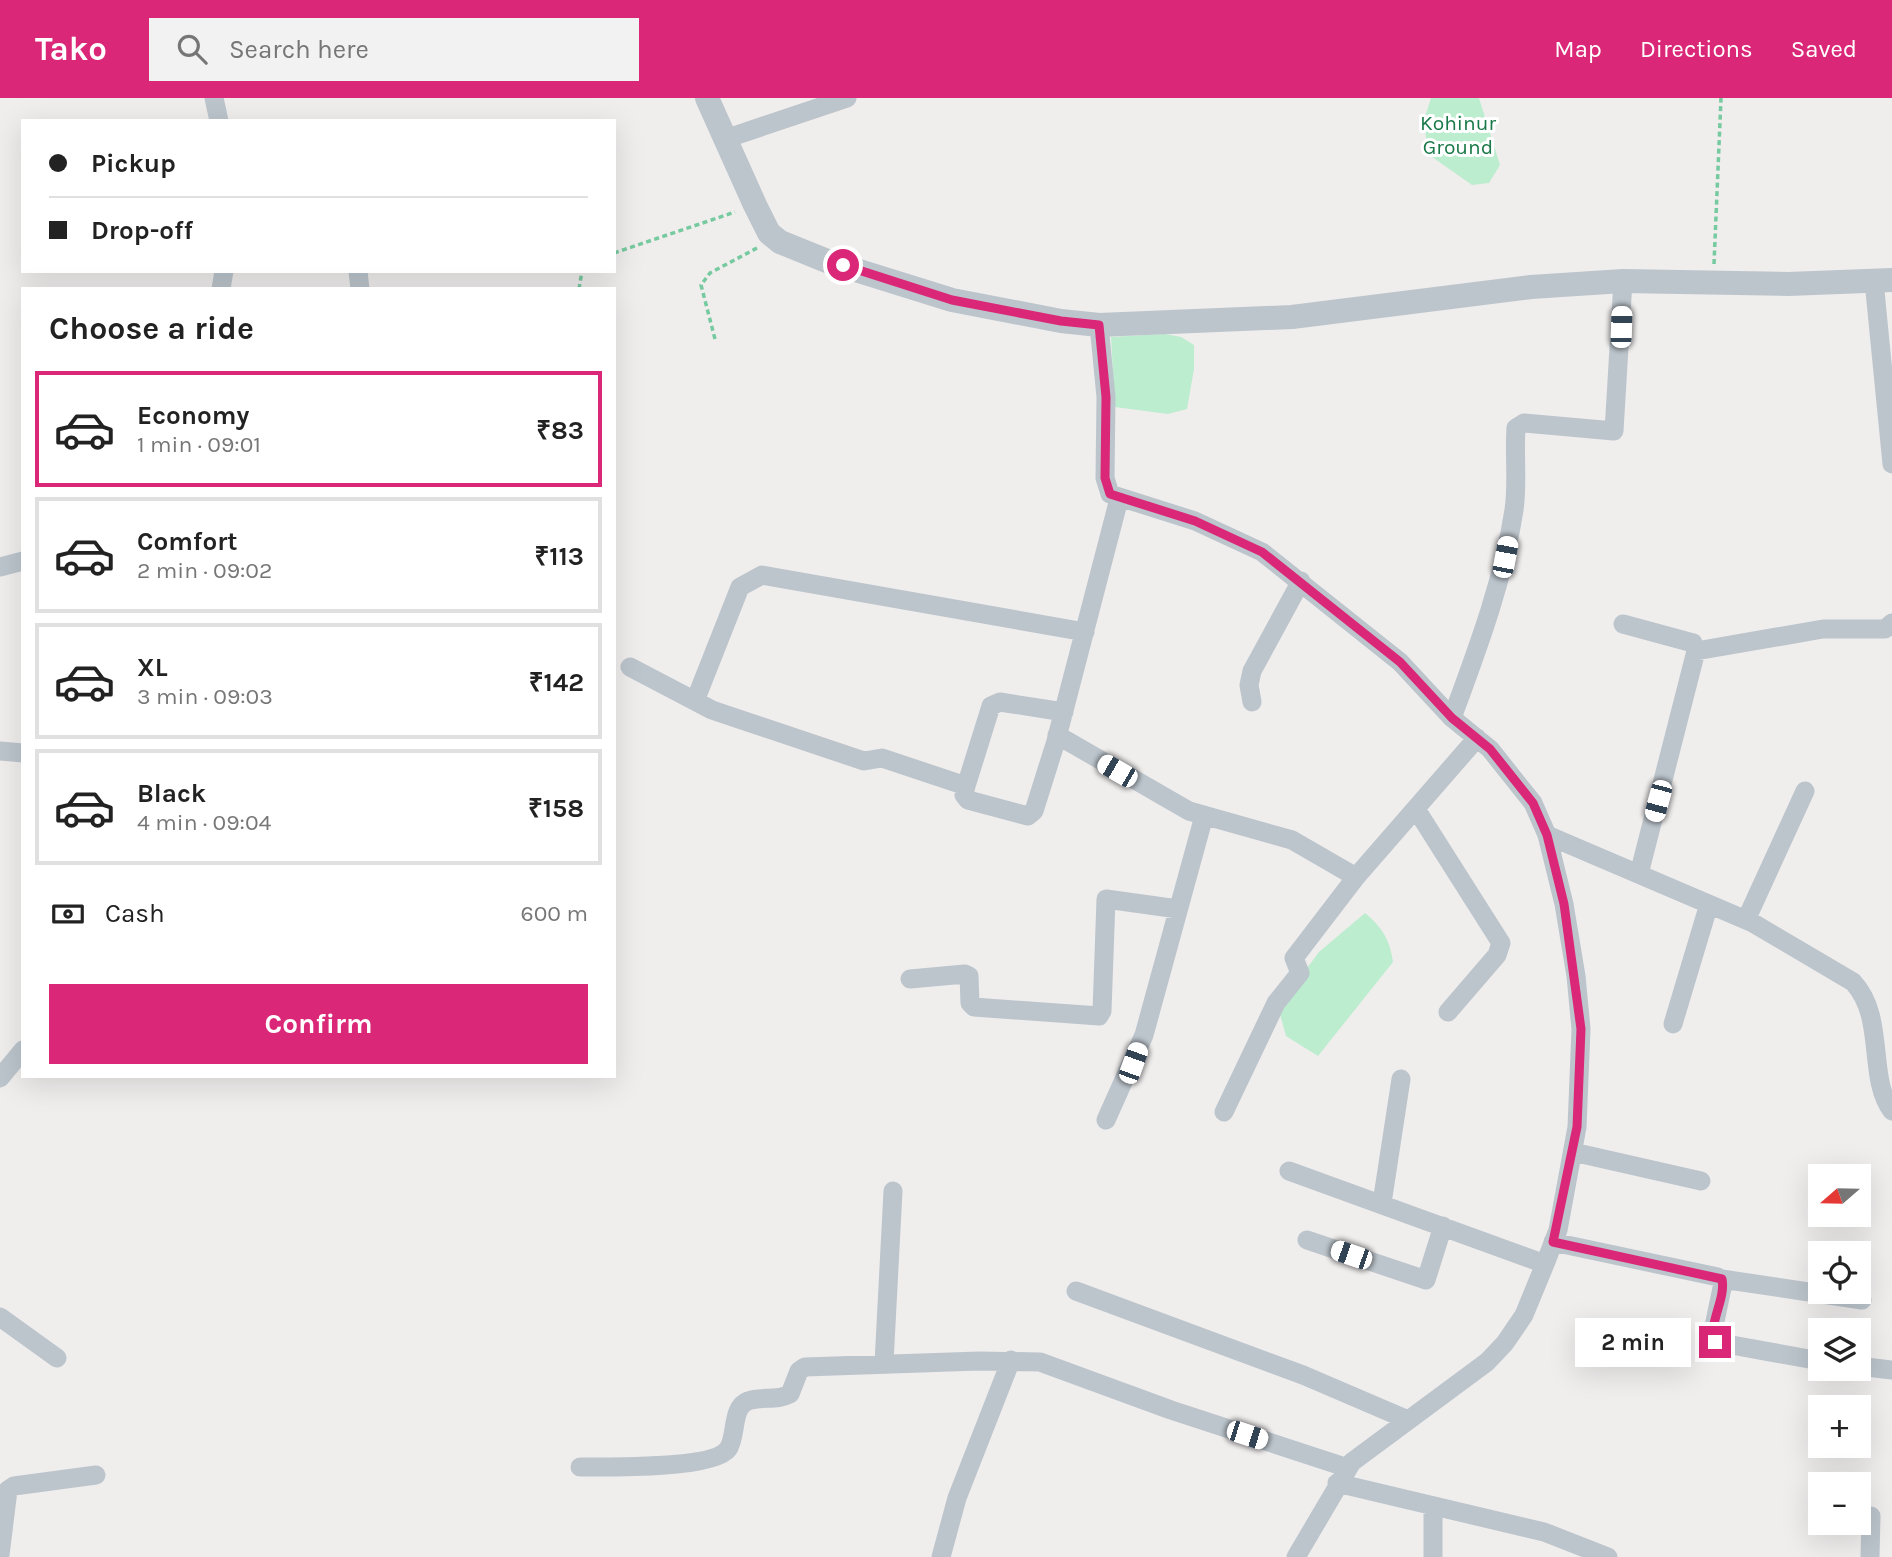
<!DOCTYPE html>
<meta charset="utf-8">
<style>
:root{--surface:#fff;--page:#f2f2f2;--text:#222;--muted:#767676;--line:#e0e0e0;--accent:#db2777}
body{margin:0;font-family:Karla,sans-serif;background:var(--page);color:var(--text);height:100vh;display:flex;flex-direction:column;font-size:26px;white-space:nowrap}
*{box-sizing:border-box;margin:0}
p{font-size:23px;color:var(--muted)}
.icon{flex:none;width:38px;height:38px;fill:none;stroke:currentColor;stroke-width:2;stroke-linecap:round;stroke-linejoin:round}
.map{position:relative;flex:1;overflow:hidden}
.panel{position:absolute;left:21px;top:189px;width:595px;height:791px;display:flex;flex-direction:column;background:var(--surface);border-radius:0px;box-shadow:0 7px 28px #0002}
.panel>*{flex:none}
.top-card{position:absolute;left:21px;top:21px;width:595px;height:154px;border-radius:0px;box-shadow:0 7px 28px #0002;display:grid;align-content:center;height:154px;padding:0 28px;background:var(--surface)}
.needle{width:46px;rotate:250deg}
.buttons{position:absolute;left:1808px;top:1066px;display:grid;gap:14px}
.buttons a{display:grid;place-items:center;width:63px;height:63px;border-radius:0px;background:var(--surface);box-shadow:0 7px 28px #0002;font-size:35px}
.end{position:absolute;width:32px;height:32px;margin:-16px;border:9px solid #db2777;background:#fff;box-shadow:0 0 0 4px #fff}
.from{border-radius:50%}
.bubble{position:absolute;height:49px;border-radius:0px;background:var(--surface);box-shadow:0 7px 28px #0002;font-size:23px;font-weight:700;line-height:49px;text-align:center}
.car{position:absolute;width:21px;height:42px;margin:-21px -10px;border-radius:9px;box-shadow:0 0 5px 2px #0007;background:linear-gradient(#fff 24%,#345 0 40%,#fff 0 76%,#345 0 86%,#fff 0)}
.top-card b{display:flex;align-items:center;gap:24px;height:66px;font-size:26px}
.top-card b+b{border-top:2px solid var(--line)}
.top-card i{width:18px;height:18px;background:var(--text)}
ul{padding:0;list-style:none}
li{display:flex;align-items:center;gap:21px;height:116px;margin:0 14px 10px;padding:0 14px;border:4px solid var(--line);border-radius:0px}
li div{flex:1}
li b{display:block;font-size:26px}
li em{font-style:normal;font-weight:700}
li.current{border-color:var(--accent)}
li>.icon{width:63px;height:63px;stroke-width:1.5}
h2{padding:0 28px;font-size:32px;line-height:84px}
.pay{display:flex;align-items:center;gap:18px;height:77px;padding:0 28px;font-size:26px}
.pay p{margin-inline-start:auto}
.button{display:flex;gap:14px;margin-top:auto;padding:14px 28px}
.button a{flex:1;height:80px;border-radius:0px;background:var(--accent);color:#fff;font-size:28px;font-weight:700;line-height:80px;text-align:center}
header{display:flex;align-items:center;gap:42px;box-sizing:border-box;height:98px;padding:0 35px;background:var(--accent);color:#fff}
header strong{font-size:33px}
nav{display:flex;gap:38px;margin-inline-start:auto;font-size:24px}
.search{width:490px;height:63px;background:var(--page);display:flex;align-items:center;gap:18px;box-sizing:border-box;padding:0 24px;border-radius:0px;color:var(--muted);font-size:26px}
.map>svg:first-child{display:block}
.green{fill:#bcedcf}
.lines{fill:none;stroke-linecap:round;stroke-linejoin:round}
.path{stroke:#76ca9f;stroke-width:3.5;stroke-dasharray:5 3.5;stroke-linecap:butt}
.minor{stroke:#bcc5cc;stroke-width:19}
.tertiary{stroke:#bcc5cc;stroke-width:24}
.route{stroke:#db2777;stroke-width:9}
.labels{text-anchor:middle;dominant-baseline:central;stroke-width:6;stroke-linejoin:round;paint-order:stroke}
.park-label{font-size:21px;fill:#197948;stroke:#fff}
</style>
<header>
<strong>Tako</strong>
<div class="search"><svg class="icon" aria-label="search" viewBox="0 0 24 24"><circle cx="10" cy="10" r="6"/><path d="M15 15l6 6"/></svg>Search here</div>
<nav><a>Map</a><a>Directions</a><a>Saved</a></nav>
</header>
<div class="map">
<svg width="1892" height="1459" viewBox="0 0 1892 1459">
<rect width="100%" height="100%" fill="#f0eded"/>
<path class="green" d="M1431,0H1479L1500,67L1489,85L1472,87L1428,56L1424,22Z
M1165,236L1181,239L1194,247V271L1187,311L1168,316L1115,309L1111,239Z
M1365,815C1382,829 1390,842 1393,864L1318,958L1286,938L1278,909L1319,854Z"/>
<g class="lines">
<path class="path" d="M614,155L735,114
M1714,166L1721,0
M579,191L582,173
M715,241L701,187L710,175L757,150"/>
<path class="minor" d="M214,0L219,23
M725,41L847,0
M358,173L360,191
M1874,183L1892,366
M221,191L224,173
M1099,227L1106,299L1105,380L1110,396L1195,423L1262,454L1400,564L1452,620L1490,651L1533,705L1547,737L1564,806L1576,878L1581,931L1577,1029L1558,1132L1545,1166L1524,1217L1505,1245L1487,1264L1352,1364L1296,1459
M0,469L23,463
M1623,526L1693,545L1696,553L1639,776
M1696,553L1823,531H1885L1892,525
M630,569L712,612L864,663L882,660L966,688L964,697L968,702L1028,718L1034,713L1056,643L1119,401
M695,603L740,489L762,477L1085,534
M1252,604L1249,587L1252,573L1301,483
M1452,620C1477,552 1503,484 1514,412C1518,385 1514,357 1516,330L1524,325L1614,333L1623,183
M1057,637L1189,713L1292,742L1356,779L1477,640
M0,653L23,655
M966,688L991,608L1000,604L1064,614
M1416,711L1501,845L1497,857L1448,914
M1547,737L1753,825L1853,884C1886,919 1867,980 1892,1013
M1746,822L1805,693
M910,881L965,876L969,878L970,905L974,909L1099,918L1102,913L1106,801L1178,811
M1673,926L1709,806
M0,980L23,952
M1224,1014L1276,905L1300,875L1294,860L1356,779
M1106,1022L1144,937L1204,718
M1573,1054L1701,1083
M1289,1073L1545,1166
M1382,1105L1401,981
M1307,1142L1426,1182L1443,1128
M1553,1144L1718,1179L1723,1185L1713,1233L1715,1244L1820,1263
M1722,1181L1862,1202
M1076,1193L1303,1277L1408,1322
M0,1219L57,1260
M884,1265L893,1093
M1858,1268L1892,1272
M580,1369C606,1369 714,1371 728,1351C737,1339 731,1309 748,1303C761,1298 777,1303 790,1296L799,1273L805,1269L979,1263L1040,1264L1171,1312L1348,1370
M1337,1385L1544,1434L1608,1459
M1433,1409V1459
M0,1457L8,1392L14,1388L96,1377
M941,1459L957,1400L1011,1262
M1870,1459L1871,1418"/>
<path class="tertiary" d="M707,0L755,107L769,135L780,144L827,163L952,202L1061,223L1099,227L1292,219L1531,189L1623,183L1788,186L1892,182"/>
</g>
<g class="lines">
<path class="route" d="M843,167L952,202L1061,223L1099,227L1106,299L1105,380L1110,396L1195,423L1262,454L1400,564L1452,620L1490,651L1533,705L1547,737L1564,806L1581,931L1577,1029L1553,1144L1722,1181C1726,1202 1708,1224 1715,1244"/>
</g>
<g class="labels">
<g class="park-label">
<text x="1458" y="25">Kohinur<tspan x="1458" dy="24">Ground</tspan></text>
</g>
</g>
</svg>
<div class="buttons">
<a><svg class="needle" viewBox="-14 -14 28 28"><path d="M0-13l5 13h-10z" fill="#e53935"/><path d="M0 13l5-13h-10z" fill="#767676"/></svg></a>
<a><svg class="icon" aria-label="locate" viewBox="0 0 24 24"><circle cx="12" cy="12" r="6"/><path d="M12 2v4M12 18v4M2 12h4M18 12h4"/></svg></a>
<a><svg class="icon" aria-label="layers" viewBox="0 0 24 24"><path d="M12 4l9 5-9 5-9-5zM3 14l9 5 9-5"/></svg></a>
<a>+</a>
<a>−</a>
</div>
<i class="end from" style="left:843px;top:167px"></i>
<i class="end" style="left:1715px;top:1244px"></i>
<div class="bubble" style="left:1575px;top:1220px;width:116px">2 min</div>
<i class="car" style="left:1621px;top:229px;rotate:2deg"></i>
<i class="car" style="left:1505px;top:459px;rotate:11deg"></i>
<i class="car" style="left:1117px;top:673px;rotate:300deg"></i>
<i class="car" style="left:1658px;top:703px;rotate:195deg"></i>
<i class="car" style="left:1133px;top:965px;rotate:20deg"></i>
<i class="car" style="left:1351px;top:1157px;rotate:289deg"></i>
<i class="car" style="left:1247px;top:1337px;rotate:108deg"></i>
<div class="top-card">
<b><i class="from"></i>Pickup</b>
<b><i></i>Drop-off</b>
</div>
<section class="panel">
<h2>Choose a ride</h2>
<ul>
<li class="current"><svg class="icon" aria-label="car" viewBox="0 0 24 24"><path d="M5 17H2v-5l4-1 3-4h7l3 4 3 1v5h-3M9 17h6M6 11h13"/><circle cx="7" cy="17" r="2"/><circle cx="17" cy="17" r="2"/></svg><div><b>Economy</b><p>1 min · 09:01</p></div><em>₹83</em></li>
<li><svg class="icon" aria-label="car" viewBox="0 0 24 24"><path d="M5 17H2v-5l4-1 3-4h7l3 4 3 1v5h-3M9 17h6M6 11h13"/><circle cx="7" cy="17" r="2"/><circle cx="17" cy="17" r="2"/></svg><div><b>Comfort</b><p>2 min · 09:02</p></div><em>₹113</em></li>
<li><svg class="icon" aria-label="car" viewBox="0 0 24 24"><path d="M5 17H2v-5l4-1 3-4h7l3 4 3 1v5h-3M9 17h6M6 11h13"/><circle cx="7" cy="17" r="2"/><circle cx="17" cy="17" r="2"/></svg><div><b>XL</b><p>3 min · 09:03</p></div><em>₹142</em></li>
<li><svg class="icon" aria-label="car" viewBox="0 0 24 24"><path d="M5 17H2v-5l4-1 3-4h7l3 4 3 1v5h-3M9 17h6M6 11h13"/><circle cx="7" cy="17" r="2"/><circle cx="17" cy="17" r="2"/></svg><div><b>Black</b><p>4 min · 09:04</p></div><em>₹158</em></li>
</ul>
<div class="pay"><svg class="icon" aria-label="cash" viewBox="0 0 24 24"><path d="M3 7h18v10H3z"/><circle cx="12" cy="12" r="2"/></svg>Cash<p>600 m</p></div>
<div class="button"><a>Confirm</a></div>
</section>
</div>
